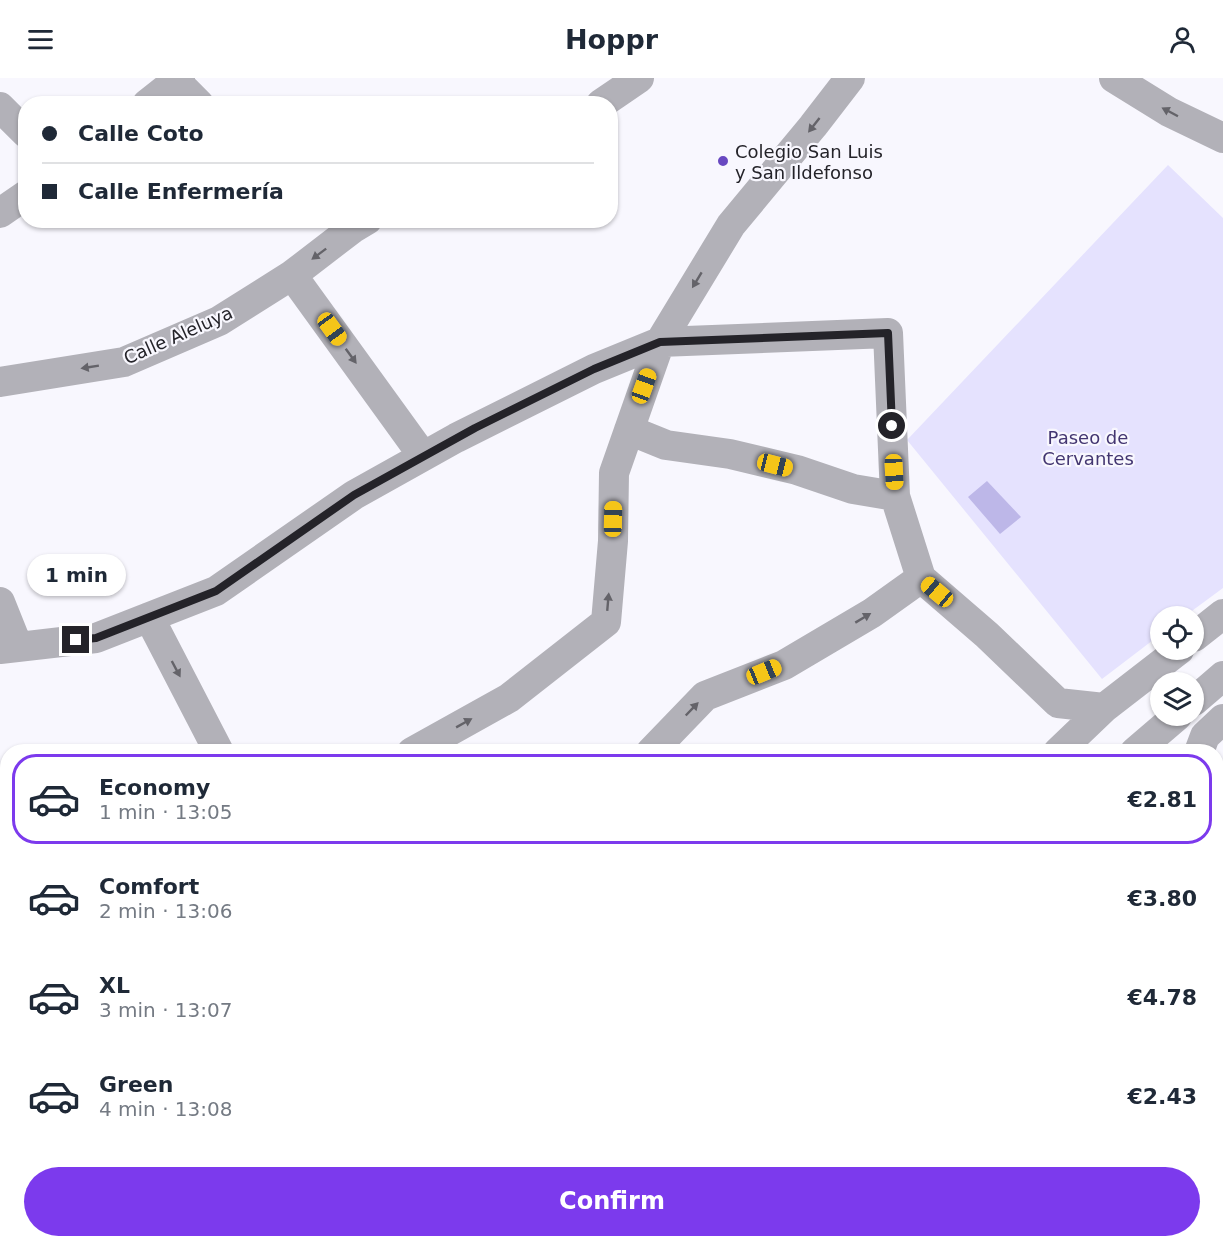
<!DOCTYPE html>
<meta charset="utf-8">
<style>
:root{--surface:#fff;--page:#f2f2f3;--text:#1f2937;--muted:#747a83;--line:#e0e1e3;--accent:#7c3aed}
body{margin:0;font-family:"DejaVu Sans",sans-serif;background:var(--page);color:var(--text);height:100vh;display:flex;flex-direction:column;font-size:22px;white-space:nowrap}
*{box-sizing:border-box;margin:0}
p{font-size:20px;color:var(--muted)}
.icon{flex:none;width:33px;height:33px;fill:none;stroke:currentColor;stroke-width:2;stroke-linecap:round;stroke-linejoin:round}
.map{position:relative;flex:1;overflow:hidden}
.panel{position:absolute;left:0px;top:666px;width:1224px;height:504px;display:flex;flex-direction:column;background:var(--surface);border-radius:24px 24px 0 0;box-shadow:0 2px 4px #0004}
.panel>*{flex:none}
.banner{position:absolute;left:18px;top:18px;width:600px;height:132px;border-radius:24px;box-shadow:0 2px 4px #0004;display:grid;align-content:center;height:132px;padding:0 24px;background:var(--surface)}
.fabs{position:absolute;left:1150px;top:528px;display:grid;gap:12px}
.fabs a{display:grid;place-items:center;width:54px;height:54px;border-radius:50%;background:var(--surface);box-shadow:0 2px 4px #0004;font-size:30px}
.end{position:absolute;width:27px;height:27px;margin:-14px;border:8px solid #242329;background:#fff;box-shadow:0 0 0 3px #fff}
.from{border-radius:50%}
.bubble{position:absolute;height:42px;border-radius:21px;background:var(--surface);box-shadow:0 2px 4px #0004;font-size:20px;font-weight:600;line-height:42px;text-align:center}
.car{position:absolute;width:18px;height:36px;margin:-18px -9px;border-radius:8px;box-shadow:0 0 4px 2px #0007;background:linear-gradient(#f5c518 24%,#345 0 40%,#f5c518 0 76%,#345 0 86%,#f5c518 0)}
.banner b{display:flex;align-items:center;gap:21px;height:57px;font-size:22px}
.banner b+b{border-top:2px solid var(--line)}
.banner i{width:15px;height:15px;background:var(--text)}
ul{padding:10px 0 0;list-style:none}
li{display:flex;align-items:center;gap:18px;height:90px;margin:0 12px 9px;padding:0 12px;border:3px solid transparent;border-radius:24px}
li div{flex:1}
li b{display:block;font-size:22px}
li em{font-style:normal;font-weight:600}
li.on{border-color:var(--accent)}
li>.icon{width:54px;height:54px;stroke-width:1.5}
.action{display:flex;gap:12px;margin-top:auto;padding:12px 24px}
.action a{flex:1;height:69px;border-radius:36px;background:var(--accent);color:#fff;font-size:24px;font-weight:600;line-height:69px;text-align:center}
header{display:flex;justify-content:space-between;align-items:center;height:78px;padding:0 24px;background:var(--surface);font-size:27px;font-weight:600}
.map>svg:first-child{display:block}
.green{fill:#e5e2fe}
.water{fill:#bdb7e8}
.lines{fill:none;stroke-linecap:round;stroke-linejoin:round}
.minor{stroke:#b2b1b8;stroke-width:30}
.oneway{fill:#646369}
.route{stroke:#242329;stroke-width:8}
.poi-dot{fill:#6848c1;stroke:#f8f7fe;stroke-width:2}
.labels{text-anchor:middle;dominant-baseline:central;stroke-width:4.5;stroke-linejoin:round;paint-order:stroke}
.poi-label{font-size:18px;fill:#242329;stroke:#f8f7fe;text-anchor:start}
.street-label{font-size:18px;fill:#242329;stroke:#f8f7fe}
.park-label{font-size:18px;fill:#433671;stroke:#f8f7fe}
</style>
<header><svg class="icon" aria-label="menu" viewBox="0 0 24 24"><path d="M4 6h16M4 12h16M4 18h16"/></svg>Hoppr<svg class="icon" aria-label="person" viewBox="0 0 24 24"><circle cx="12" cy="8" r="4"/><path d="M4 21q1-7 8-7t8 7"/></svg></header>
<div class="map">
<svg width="1223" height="1170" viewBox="0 0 1223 1170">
<rect width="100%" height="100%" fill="#f8f7fe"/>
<path class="green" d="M1168,87L1223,140V510L1185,538H1161V556L1102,601L907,362Z"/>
<path class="water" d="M987,403L1021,439L1000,456L968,419Z"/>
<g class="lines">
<path class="minor" d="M1114,0L1169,34L1223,60
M176,3L199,26
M147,26L180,0
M601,26L639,0
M0,29L26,55
M0,135L26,117
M292,197L423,378
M0,304L124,284L219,243L292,197L352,151L367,142
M629,352L666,367L730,376L797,392L853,411L895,418
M0,524L18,569
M149,539L219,674
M1194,559L1223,536
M0,571L96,560L216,513L354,417L456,360L594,291L660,264L888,255L895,418L921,500L987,557L1058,625L1104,630
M1194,623L1223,598
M412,674L509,620L606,544L613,463L614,395L660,264L731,147L813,48L850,0
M651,674L705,618L784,587L872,535L921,500
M1058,674L1104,630L1179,572
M1135,674L1177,638
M1199,674L1205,658L1223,641
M0,714L3,719L8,720
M0,965L8,967
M377,1162L389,1170
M1188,1162L1194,1170
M230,1170L235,1162
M502,1170L504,1162"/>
</g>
<defs><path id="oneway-solid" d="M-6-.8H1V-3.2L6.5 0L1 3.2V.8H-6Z" transform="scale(1.5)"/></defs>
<g class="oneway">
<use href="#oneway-solid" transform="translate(1170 34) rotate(-152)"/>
<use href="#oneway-solid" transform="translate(814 47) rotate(128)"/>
<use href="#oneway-solid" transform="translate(319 176) rotate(143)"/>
<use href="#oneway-solid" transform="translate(697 202) rotate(121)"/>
<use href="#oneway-solid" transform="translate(351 278) rotate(54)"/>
<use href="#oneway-solid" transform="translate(90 289) rotate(171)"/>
<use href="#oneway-solid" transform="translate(608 524) rotate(-85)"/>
<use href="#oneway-solid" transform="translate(863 540) rotate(-31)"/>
<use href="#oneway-solid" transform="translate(176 591) rotate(62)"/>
<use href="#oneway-solid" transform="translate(692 631) rotate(-46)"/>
<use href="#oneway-solid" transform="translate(464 645) rotate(-29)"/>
</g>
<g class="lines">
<path class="route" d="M76,562L96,560L216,513L354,417L475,350L594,291L660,264L888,255L892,348"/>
</g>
<circle class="poi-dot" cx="723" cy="83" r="6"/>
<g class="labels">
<g class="poi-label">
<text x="735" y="73">Colegio San Luis<tspan x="735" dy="21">y San Ildefonso</tspan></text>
</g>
<g class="street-label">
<text transform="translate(178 257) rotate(-24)">Calle Aleluya</text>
</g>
<g class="park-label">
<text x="1088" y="359">Paseo de<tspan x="1088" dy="21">Cervantes</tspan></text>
</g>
</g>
</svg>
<div class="fabs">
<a><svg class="icon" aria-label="locate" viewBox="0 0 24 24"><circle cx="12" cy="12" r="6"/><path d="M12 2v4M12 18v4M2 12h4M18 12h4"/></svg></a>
<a><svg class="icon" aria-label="layers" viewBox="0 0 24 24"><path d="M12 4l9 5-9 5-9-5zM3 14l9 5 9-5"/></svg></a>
</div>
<i class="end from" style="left:892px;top:348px"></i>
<i class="end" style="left:76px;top:562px"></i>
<div class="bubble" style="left:27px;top:476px;width:99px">1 min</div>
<i class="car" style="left:332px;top:251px;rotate:144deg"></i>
<i class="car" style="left:644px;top:308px;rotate:20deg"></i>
<i class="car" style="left:775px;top:387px;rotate:104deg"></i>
<i class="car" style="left:894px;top:394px;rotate:177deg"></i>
<i class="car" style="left:613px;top:441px;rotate:1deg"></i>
<i class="car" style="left:937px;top:514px;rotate:310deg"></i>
<i class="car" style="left:764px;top:594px;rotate:68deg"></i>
<div class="banner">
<b><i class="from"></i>Calle Coto</b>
<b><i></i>Calle Enfermería</b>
</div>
<section class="panel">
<ul>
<li class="on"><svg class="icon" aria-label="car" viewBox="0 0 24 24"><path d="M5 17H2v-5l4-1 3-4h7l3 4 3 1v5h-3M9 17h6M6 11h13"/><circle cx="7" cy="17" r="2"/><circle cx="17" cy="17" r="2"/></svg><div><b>Economy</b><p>1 min · 13:05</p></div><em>€2.81</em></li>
<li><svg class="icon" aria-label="car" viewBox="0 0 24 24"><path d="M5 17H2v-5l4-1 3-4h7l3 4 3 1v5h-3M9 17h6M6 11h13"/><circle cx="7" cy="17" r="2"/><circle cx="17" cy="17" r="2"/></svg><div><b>Comfort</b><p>2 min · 13:06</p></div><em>€3.80</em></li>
<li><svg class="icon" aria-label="car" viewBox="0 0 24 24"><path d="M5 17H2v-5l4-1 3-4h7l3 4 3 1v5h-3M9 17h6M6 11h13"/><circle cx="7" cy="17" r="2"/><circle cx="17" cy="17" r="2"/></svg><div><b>XL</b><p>3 min · 13:07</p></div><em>€4.78</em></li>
<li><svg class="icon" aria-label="car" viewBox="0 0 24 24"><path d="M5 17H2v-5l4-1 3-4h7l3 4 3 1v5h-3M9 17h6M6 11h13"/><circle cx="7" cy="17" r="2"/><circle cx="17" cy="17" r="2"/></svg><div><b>Green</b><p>4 min · 13:08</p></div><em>€2.43</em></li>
</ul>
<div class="action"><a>Confirm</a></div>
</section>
</div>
